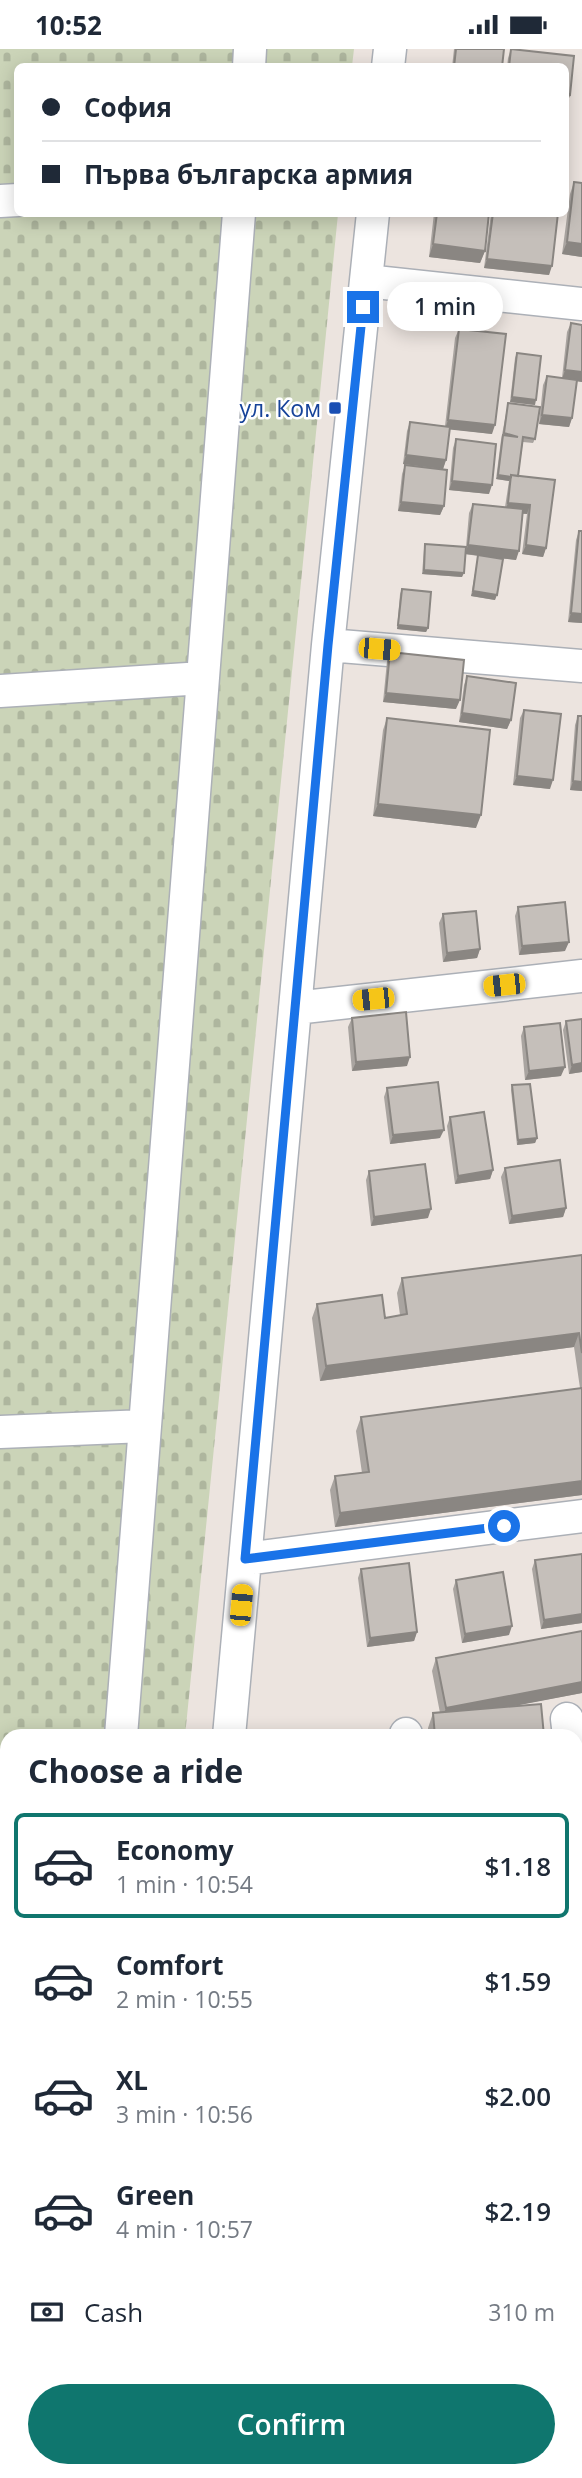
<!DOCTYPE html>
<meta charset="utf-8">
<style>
:root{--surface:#fff;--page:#f2f2f3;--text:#1f2937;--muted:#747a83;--line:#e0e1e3;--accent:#0f766e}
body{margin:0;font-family:"Open Sans",sans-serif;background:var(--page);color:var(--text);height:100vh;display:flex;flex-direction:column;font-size:26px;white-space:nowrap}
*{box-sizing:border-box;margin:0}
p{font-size:23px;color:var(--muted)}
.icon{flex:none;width:38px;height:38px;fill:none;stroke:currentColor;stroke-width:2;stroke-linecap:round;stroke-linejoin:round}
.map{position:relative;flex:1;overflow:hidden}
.side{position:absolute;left:0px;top:1680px;width:583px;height:749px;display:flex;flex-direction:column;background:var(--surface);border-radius:21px 21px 0 0;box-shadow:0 4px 18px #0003}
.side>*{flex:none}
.top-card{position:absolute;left:14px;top:14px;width:555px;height:154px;border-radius:10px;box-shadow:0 4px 18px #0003;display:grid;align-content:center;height:154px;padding:0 28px;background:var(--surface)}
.end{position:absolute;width:32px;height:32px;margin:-16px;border:9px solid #1a73e8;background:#fff;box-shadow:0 0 0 4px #fff}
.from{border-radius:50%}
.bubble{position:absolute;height:49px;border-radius:24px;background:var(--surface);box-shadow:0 4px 18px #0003;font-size:23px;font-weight:600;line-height:49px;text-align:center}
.car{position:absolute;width:21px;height:42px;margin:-21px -10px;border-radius:9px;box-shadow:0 0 5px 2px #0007;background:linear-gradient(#f5c518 24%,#345 0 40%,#f5c518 0 76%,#345 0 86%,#f5c518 0)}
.top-card b{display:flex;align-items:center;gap:24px;height:66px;font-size:26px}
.top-card b+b{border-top:2px solid var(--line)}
.top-card i{width:18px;height:18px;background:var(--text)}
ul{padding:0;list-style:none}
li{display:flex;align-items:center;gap:21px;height:105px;margin:0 14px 10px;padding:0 14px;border:4px solid transparent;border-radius:10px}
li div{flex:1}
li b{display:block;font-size:26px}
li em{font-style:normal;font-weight:600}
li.on{border-color:var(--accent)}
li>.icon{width:63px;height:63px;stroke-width:1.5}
h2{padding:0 28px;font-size:32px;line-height:84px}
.pay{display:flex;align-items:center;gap:18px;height:77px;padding:0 28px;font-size:26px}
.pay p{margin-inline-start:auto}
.cta{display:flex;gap:14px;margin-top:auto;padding:14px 28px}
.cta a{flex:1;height:80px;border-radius:42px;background:var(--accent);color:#fff;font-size:28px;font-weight:600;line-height:80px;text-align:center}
.status{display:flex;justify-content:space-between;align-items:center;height:49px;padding:0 35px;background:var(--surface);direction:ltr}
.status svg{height:19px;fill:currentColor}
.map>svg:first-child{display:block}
.grass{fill:url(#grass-tufts)}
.cemetery{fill:url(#cemetery-stones)}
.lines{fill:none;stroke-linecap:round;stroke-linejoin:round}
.minor-casing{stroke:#acb0b7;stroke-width:35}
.minor{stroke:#fff;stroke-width:32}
.tram{stroke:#a2a8b4;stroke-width:2}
.wall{fill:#a9a4a0}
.shaded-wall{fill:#8a8682}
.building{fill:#c5bfba;stroke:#8a8682;stroke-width:2}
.route{stroke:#1a73e8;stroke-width:9}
.transit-dot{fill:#1a4fb4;stroke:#fff;stroke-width:2.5}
.labels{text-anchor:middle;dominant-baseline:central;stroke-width:5;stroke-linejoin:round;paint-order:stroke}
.transit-label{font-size:23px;fill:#164399;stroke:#fff;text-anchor:end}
</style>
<div class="status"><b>10:52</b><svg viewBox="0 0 49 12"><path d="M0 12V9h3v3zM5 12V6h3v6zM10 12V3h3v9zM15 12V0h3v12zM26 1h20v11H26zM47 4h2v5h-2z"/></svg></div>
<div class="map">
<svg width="582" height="2429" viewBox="0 0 582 2429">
<defs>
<pattern id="grass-tufts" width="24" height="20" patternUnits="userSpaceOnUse" patternTransform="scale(1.75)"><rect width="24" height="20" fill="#c1dda1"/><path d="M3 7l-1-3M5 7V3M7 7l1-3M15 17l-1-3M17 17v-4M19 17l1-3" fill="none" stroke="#a6be8b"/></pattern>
<pattern id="cemetery-stones" width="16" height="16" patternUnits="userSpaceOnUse" patternTransform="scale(1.75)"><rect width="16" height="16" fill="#cbd4b8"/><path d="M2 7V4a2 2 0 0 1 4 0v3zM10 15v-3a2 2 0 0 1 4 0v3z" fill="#aeb69e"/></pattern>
</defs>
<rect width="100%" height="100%" fill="#ece4df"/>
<path class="grass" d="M7,1965V2072L0,2116V1969Z"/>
<path class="cemetery" d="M0,0H354L352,17L18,18V164L338,165L185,1687H7V1912L0,1915Z
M0,2216L7,2221V2422H54V2429H0Z"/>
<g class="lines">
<g class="minor-casing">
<path id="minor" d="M249,18L250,0
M388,18L390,0
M0,152L18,151
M366,232L582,255
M328,596L582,617
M0,642L203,629
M295,959L582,927
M0,1383L145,1377
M245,1510L582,1467
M567,1670L569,1687
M406,1685V1687
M121,1687L239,164
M229,1687L328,596L373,164
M576,1747L582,1799
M576,1970L582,1969
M165,2429V2422
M566,2429H582"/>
</g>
<use href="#minor" class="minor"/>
<path class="tram" d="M0,1935L7,1933
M0,1960L7,1956
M0,2170L7,2174
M109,2429L110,2422
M124,2429L125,2422"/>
</g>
<path class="wall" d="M454,0H504L502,18H452Z
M511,0L574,7L570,46L567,55L565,54V18H507L508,9Z
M574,133L582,134V208L562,205L570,145Z
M434,164H489L485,202L480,214L429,208Z
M491,164H558L549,226L484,219Z
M571,274L582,333L577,332L572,369L569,378L539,375L543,336L547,327L562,329L567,283Z
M459,280L492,385L450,380L446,411L443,420L403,415L407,382L410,373L445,377L455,289Z
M517,304L535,356L510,353L515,309Z
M508,354L535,390L533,394L523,393L518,427L546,499L543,508L522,505L527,465H523L516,511L498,509L495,551L471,547L478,507L465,505L462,528L422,525L424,500L425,495L466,498L469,464L473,455L505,458L509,432L496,430L501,391Z
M456,390L489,445L449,441L453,399Z
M405,416L444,457L440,466L398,462L402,425Z
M579,482H582V574L568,573L576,491Z
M402,540L428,579L426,583L397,580L400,545Z
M390,603L456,660L383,653L387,612Z
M467,627L511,671L507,680L459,673L464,636Z
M524,661L550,740L513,736L520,669Z
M578,667H582V742L570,741L575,676Z
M387,669L476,779L373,767L383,681Z
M518,858L565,902L519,906L515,867Z
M443,865L480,900L477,909L443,913L439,874Z
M352,969L407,1017L352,1022L348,978Z
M582,970V1023L569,1025L563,981L566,972Z
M524,978L561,1027L525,1031L521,987Z
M512,1036L537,1089L535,1094L517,1096L511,1041Z
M387,1039L440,1089L390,1095L384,1048Z
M450,1068L493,1121L490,1130L455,1135L447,1077Z
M505,1119L566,1159L563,1168L509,1175L501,1128Z
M369,1122L428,1169L371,1177L366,1131Z
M582,1206V1446L335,1478L330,1441L335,1427L362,1424L356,1382L361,1368L580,1339L574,1298L320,1332L312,1269L317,1255L385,1269L400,1266L397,1244L402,1229Z
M582,1505V1574L541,1580L532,1520L535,1511Z
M361,1520L417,1583L414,1592L367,1598L358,1529Z
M456,1531L509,1586L462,1594L453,1540Z
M582,1582V1644L512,1657L544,1687H428V1679L433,1664H440L432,1622L436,1609Z"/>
<path class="shaded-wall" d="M565,45L570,46L567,55L565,54Z
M567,193L582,195V208L562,205Z
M433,195L485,202L480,214L429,208Z
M487,210L552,217L549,226L484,219Z
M565,321L582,323V333L562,330Z
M512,348L536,351L535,356L510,353Z
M542,366L572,369L569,378L539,375Z
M448,371L495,376L492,385L445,380Z
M406,406L446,411L443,420L403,415Z
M498,426L511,428L509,432L496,430Z
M452,432L492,436L489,445L449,441Z
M401,453L444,457L440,466L398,462Z
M508,454L530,456L527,465L505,462Z
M468,496L519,502L516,511L465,505Z
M526,496L546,499L543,508L522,505Z
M424,521L464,524L462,528L422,525Z
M473,542L497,546L495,551L471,547Z
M571,564L582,565V574L568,573Z
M398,576L428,579L426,583L397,580Z
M386,644L460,651L456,660L383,653Z
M462,664L511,671L507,680L459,673Z
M517,727L553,731L550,740L513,736Z
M573,732L582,733V742L570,741Z
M378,755L481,766L476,779L373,767Z
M569,893L565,902L519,906L522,897Z
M480,900L477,909L443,913L447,904Z
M410,1008L407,1017L352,1022L356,1013Z
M582,1014V1023L569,1025L572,1016Z
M565,1018L561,1027L525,1031L529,1022Z
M444,1081L440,1089L390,1095L393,1086Z
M537,1089L535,1094L517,1096L518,1091Z
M493,1121L490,1130L455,1135L458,1127Z
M566,1159L563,1168L509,1175L512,1167Z
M431,1160L428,1169L371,1177L374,1168Z
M579,1284L574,1298L320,1332L326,1317Z
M582,1432V1446L335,1478L340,1464Z
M582,1565V1574L541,1580L544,1571Z
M512,1577L509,1586L462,1594L465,1585Z
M417,1583L414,1592L367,1598L370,1589Z
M582,1633V1644L441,1671L446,1659Z
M576,2021H582V2033H576Z
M582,2126V2135L576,2136V2127Z
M576,2184H582V2193H576Z
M582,2375V2388H576V2376Z"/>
<path class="building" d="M456,0H504L502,18H454Z
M511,0L574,7L570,46L565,45V18H509Z
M565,56L568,57L565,81Z
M565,82H567L565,99Z
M574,133L582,134V195L567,193Z
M437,164H489L485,202L433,195Z
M493,164H558L552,217L487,210Z
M571,274L582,276V323L565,321Z
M459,280L506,285L495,376L448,371Z
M517,304L541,307L536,351L512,348Z
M547,327L577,331L572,369L542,366Z
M508,354L540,358L535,390L523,388L518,427L511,426V428L498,426L503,386L518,388L504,384Z
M410,373L450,378L446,411L406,406Z
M456,390L496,395L492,436L452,432Z
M405,416L447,421L444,457L401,453Z
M511,426L555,431L546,499L526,496L530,456L508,454Z
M473,455L523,460L519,502L468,496Z
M579,482H582V565L571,564Z
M425,495L466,498L464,524L424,521Z
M478,506L503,510L497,546L473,542Z
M402,540L431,543L428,579L398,576Z
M390,603L464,611L460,651L386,644Z
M467,627L516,634L511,671L462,664Z
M524,661L561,665L553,731L517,727Z
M578,667H582V733L573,732Z
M387,669L490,681L481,766L378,755Z
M565,853L569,893L522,897L518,858Z
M476,862L480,900L447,904L443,865Z
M406,963L410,1008L356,1013L352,969Z
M582,970V1014L572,1016L566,972Z
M560,974L565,1018L529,1022L524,978Z
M438,1033L444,1081L393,1086L387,1039Z
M530,1035L537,1089L518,1091L512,1036Z
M484,1063L493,1121L458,1127L450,1068Z
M560,1111L566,1159L512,1167L505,1119Z
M425,1115L431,1160L374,1168L369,1122Z
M582,1206V1304L579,1284L326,1317L317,1255L382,1246L385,1269L407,1265L402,1229Z
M582,1339V1432L340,1464L335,1427L369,1423L361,1368Z
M582,1505V1565L544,1571L535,1511Z
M409,1514L417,1583L370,1589L361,1520Z
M503,1523L512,1577L465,1585L456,1531Z
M582,1582V1633L446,1659L436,1609Z
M541,1655L544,1687H435L433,1664Z
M576,1984H582V2021H576Z
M582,2087V2126L576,2127V2088Z
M576,2146H582V2184H576Z
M576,2329H582V2375L576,2376Z"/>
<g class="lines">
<path class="route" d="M363,258L328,596L245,1510L504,1477"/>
</g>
<rect class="transit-dot" x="328" y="352" width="14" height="14" rx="3.5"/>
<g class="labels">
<g class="transit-label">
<text x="321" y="359">ул. Ком</text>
</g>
</g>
</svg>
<i class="end from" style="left:504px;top:1477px"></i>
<i class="end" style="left:363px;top:258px"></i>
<div class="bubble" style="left:387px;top:233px;width:116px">1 min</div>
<i class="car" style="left:379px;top:600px;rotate:95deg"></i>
<i class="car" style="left:504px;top:936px;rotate:264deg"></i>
<i class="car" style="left:373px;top:950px;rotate:264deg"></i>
<i class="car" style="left:241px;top:1556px;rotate:5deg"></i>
<div class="top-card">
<b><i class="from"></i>София</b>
<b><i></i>Първа българска армия</b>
</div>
<section class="side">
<h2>Choose a ride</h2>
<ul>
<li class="on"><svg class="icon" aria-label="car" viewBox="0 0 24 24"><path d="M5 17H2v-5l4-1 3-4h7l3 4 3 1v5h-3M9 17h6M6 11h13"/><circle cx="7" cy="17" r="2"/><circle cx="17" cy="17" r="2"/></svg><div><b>Economy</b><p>1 min · 10:54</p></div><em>$1.18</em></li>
<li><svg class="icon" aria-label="car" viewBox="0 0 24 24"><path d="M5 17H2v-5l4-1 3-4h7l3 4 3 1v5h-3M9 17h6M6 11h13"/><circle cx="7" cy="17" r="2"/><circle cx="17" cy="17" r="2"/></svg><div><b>Comfort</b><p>2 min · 10:55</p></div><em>$1.59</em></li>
<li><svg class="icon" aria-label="car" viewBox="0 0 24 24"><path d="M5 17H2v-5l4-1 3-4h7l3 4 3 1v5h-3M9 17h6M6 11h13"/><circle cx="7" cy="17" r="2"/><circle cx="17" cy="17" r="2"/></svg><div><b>XL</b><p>3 min · 10:56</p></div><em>$2.00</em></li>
<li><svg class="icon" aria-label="car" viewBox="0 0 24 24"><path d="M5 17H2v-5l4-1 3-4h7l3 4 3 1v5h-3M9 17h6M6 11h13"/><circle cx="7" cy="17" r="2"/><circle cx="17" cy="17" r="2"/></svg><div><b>Green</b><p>4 min · 10:57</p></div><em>$2.19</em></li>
</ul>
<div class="pay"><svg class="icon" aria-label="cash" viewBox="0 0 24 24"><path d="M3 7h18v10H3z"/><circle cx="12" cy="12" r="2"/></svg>Cash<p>310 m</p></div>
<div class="cta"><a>Confirm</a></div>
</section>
</div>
